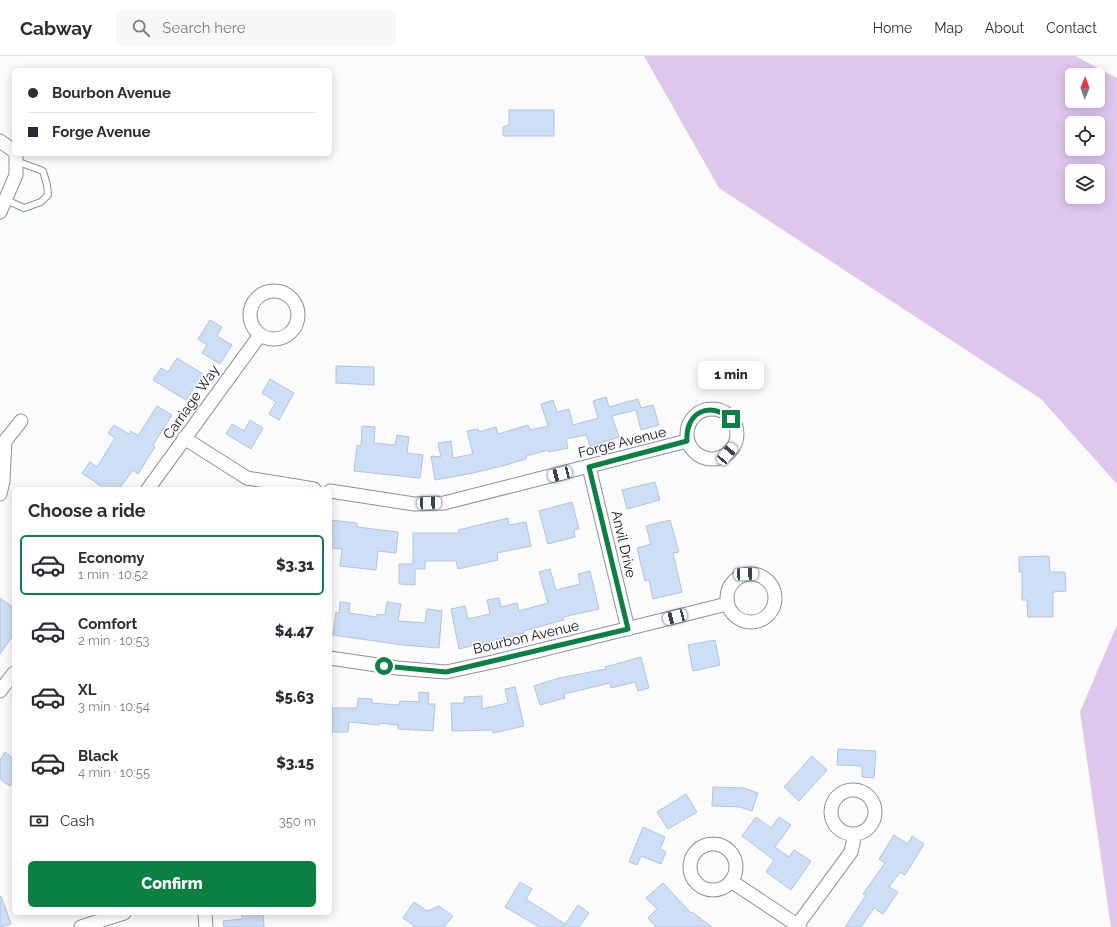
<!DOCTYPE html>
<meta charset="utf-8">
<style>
:root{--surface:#fff;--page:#f7f7f7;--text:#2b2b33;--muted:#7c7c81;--line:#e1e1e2;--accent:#0b8043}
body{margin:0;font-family:Raleway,sans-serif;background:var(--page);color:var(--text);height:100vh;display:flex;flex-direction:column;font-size:15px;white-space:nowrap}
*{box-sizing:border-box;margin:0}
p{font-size:13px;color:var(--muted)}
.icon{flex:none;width:22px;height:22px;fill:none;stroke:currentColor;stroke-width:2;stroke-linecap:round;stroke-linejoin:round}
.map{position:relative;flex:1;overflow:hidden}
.sheet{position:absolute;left:12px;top:431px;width:320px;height:428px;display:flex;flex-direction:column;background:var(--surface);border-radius:6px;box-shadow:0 2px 10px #0003}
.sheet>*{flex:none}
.hud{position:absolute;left:12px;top:12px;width:320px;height:88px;border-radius:6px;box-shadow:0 2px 10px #0003;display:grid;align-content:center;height:88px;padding:0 16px;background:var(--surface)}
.needle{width:26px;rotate:1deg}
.controls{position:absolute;left:1065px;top:12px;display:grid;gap:8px}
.controls a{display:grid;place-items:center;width:40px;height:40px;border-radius:6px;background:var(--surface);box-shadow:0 2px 10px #0003;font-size:20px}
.end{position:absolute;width:18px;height:18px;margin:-9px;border:5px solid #0b8043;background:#fff;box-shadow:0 0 0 2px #fff}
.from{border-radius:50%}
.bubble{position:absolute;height:28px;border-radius:6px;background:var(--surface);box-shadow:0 2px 10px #0003;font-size:13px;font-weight:800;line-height:28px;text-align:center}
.car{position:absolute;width:12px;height:24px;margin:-12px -6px;border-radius:5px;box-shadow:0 0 3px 1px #0007;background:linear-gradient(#fff 24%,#345 0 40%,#fff 0 76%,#345 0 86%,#fff 0)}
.hud b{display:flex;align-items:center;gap:14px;height:38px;font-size:15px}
.hud b+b{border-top:1px solid var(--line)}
.hud i{width:10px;height:10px;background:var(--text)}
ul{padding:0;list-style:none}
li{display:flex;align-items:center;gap:12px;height:60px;margin:0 8px 6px;padding:0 8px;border:2px solid transparent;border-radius:6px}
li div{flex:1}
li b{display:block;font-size:15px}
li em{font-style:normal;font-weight:800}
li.active{border-color:var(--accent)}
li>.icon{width:36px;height:36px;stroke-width:1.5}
h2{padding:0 16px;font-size:18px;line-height:48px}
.pay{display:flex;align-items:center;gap:10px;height:44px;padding:0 16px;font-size:15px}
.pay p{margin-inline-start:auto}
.primary-button{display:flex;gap:8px;margin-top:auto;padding:8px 16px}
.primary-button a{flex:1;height:46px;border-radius:6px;background:var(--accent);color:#fff;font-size:16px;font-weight:800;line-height:46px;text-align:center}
header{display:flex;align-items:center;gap:24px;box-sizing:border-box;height:56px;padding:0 20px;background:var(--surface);border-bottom:1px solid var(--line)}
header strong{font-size:19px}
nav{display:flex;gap:22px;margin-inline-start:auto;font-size:14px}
.search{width:280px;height:36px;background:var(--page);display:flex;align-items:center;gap:10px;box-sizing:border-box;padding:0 14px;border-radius:6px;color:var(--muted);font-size:15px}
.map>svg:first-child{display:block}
.green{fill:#dfc6ed;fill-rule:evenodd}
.building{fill:#cddef7;stroke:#b1c4de}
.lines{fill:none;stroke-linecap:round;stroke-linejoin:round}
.service-casing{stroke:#8a90ac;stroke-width:8}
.minor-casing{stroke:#8a90ac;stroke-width:15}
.service{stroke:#fff;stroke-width:6}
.minor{stroke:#fff;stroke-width:13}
.route{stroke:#0b8043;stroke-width:5}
.labels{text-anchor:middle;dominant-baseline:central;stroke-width:3;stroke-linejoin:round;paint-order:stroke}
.street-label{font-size:14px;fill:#10121d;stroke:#fbfbfb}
</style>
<header>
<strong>Cabway</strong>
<div class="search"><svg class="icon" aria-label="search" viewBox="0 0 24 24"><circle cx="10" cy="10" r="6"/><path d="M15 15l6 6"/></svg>Search here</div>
<nav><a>Home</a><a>Map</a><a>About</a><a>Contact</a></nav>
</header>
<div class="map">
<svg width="1117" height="871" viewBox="0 0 1117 871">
<rect width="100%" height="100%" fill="#fbfbfb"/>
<path class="green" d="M644,0H1075L1117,22V428L1041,343L719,132ZM1072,19H1098V45H1072ZM1072,67H1098V93H1072ZM1072,115H1098V141H1072Z
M1117,569V871H1111L1080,656Z"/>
<path class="building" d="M509,54H554V80H503V71L509,69Z
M210,264L222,271L217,280L232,289L220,308L202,297L207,289L198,283Z
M177,302L203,318L186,344L153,324L161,312L168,316Z
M336,310L374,311V329L336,327Z
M270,323L294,337L279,364L269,358L276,346L262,337Z
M606,341L609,351L638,343L641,352L653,349L659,369L641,374L636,354L612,360L619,381L590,390L586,379L566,383L568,392L549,396L548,394L526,400V403L506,409L473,417L435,424L431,400L441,401L438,387L451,385L453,402L473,398L467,375L478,373L479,376L496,371L498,378L528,369L530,374L548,370L541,348L553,344L557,356L569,353L573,369L598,362L593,345Z
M157,350L172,359L153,389L155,391L138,418L133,414L119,433H105L82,417L90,406L97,411L115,382L108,377L114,369L129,378L131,375L138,380Z
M250,364L263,372L251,393L226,378L232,368L244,375Z
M362,370L375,371L374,387L395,389L397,379L409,381L407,397L423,399L420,422L354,415L357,389L361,390Z
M655,426L660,444L627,453L622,434Z
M572,446L579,473L574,474L575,481L548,488L539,455Z
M508,462L509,469L526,466L531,490L497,497L498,504L458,513L456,505H425V513H415V529L399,528V508H413V477H459L458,474Z
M330,464L357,467V471L398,476L396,497L378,495L376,514L340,510L342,493L330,492Z
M670,464L679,496L673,497L682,536L653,543L649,524L645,525L637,492L651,488L646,470Z
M1049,500L1050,516H1065L1066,535L1053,536V561H1028L1027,544H1022V516H1019V501Z
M550,513L556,534L580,528L578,518L590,515L599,553L563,561L564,564L524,575V577L459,593L451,553L465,550L468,563L490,558L487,544L499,542L501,551L517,547L519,555L548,547L539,516Z
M0,542L14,552V578L0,598Z
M340,546L350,547L349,557L377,561V558L385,559L387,546L401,548L398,565L425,567L427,553L442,555L439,592L403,589L333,579L336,556L339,557Z
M715,584L720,609L693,615L688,589Z
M641,601L649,632L638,635L635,626L611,632L610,627L564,638L565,642L540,649L534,630L559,622L606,613L605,611Z
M515,631L524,670L493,677V674L452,675L451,647H464V641L482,640V653L508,647L505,633Z
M419,636L429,637L428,648H435L433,675L398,673V669L379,667V669L349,666L348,676H330V652H357L358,642L372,643V647L399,649L400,645L419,646Z
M838,693L876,695L874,722L862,721V710L837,709Z
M5,696L14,703V724L10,730L0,723V704Z
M812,700L827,714L799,745L784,731Z
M713,731L744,732L758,737L752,755L740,751L712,750Z
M686,738L697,756L668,773L657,756Z
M756,761L771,772L779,761L791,769L775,791L789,801L794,794L811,805L791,834L766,816L774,804L742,780Z
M643,771L665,781L660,793L666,796L661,808L641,800L637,809L629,806Z
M894,779L908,788L912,780L924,788L905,819L900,816L889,831L898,836L883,858L874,852L861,871H845L866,839L863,838L885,807L879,803Z
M520,826L532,833L526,843L565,868L578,849L589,857L579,871H539L505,851Z
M663,827L691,857L692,856L712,871H656L648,862L657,853L646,842Z
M1,840L11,868L0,871V841Z
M414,846L427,855L439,850L453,860L444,871H415L403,862Z
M242,857H263L264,871H224L223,865L242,863Z"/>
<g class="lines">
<g class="service-casing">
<path id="service" d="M6,144L24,152L41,146L48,139L47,129L43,115L16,105"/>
</g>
<g class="minor-casing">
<path id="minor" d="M0,85L14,95
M0,156L16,119V98
M250 259a24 24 0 1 1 48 0a24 24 0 1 1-48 0Z
M687 378a25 25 0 1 1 50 0a25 25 0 1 1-50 0Z
M184,382L247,422L314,433
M589,411L628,573
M148,433L260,279
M330,435L414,448L444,447L687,385
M0,438L3,425L5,385L21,365
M727 542a24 24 0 1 1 48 0a24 24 0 1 1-48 0Z
M330,602L397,612L446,616L497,605L727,548
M0,635L14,617
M831 756a22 22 0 1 1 44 0a22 22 0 1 1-44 0Z
M690 811a23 23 0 1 1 46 0a23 23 0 1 1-46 0Z
M731,825L800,871
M205,857L206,871
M81,871L124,857
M796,871L851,796L855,778"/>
</g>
<use href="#service" class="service"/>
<use href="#minor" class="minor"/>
</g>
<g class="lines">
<path class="route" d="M384,610L446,616L628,573L589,411L687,385C685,357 709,344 731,363"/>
</g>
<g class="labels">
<g class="street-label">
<text transform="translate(191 346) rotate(-55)">Carriage Way</text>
<text transform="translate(622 386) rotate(-14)">Forge Avenue</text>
<text transform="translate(624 488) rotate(77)">Anvil Drive</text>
<text transform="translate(526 581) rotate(-13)">Bourbon Avenue</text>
</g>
</g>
</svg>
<div class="controls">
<a><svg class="needle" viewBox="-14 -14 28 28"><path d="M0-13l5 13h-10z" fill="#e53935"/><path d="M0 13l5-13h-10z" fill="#7c7c81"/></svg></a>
<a><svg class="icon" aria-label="locate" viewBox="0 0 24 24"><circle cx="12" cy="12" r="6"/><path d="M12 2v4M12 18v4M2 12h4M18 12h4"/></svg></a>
<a><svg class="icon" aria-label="layers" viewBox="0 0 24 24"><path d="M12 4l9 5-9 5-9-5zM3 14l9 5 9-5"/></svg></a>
</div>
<i class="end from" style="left:384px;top:610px"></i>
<i class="end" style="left:731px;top:363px"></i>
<div class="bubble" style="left:698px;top:305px;width:66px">1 min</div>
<i class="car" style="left:727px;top:398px;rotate:40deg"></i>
<i class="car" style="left:560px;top:418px;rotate:256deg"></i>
<i class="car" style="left:429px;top:447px;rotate:88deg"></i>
<i class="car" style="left:746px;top:518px;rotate:88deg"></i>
<i class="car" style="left:675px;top:561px;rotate:255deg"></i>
<div class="hud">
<b><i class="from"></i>Bourbon Avenue</b>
<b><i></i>Forge Avenue</b>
</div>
<section class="sheet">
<h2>Choose a ride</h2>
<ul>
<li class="active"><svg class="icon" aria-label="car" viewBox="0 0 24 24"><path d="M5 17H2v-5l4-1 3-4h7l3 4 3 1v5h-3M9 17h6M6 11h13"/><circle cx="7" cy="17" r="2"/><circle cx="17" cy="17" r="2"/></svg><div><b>Economy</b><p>1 min · 10:52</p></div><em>$3.31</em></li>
<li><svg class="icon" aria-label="car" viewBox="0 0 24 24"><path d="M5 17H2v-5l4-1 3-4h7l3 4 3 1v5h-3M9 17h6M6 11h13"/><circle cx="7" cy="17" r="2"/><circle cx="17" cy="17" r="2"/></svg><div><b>Comfort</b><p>2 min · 10:53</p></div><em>$4.47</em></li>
<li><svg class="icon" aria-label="car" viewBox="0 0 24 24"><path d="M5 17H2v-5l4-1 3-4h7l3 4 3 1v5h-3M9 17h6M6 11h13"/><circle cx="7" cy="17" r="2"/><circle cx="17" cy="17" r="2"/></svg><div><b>XL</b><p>3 min · 10:54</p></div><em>$5.63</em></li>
<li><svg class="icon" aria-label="car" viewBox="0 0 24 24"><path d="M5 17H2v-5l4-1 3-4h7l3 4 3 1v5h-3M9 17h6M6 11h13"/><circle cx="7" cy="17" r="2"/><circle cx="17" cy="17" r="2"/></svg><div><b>Black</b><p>4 min · 10:55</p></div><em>$3.15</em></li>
</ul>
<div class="pay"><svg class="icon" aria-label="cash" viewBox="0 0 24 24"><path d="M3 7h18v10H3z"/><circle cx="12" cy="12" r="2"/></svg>Cash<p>350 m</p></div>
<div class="primary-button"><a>Confirm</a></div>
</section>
</div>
